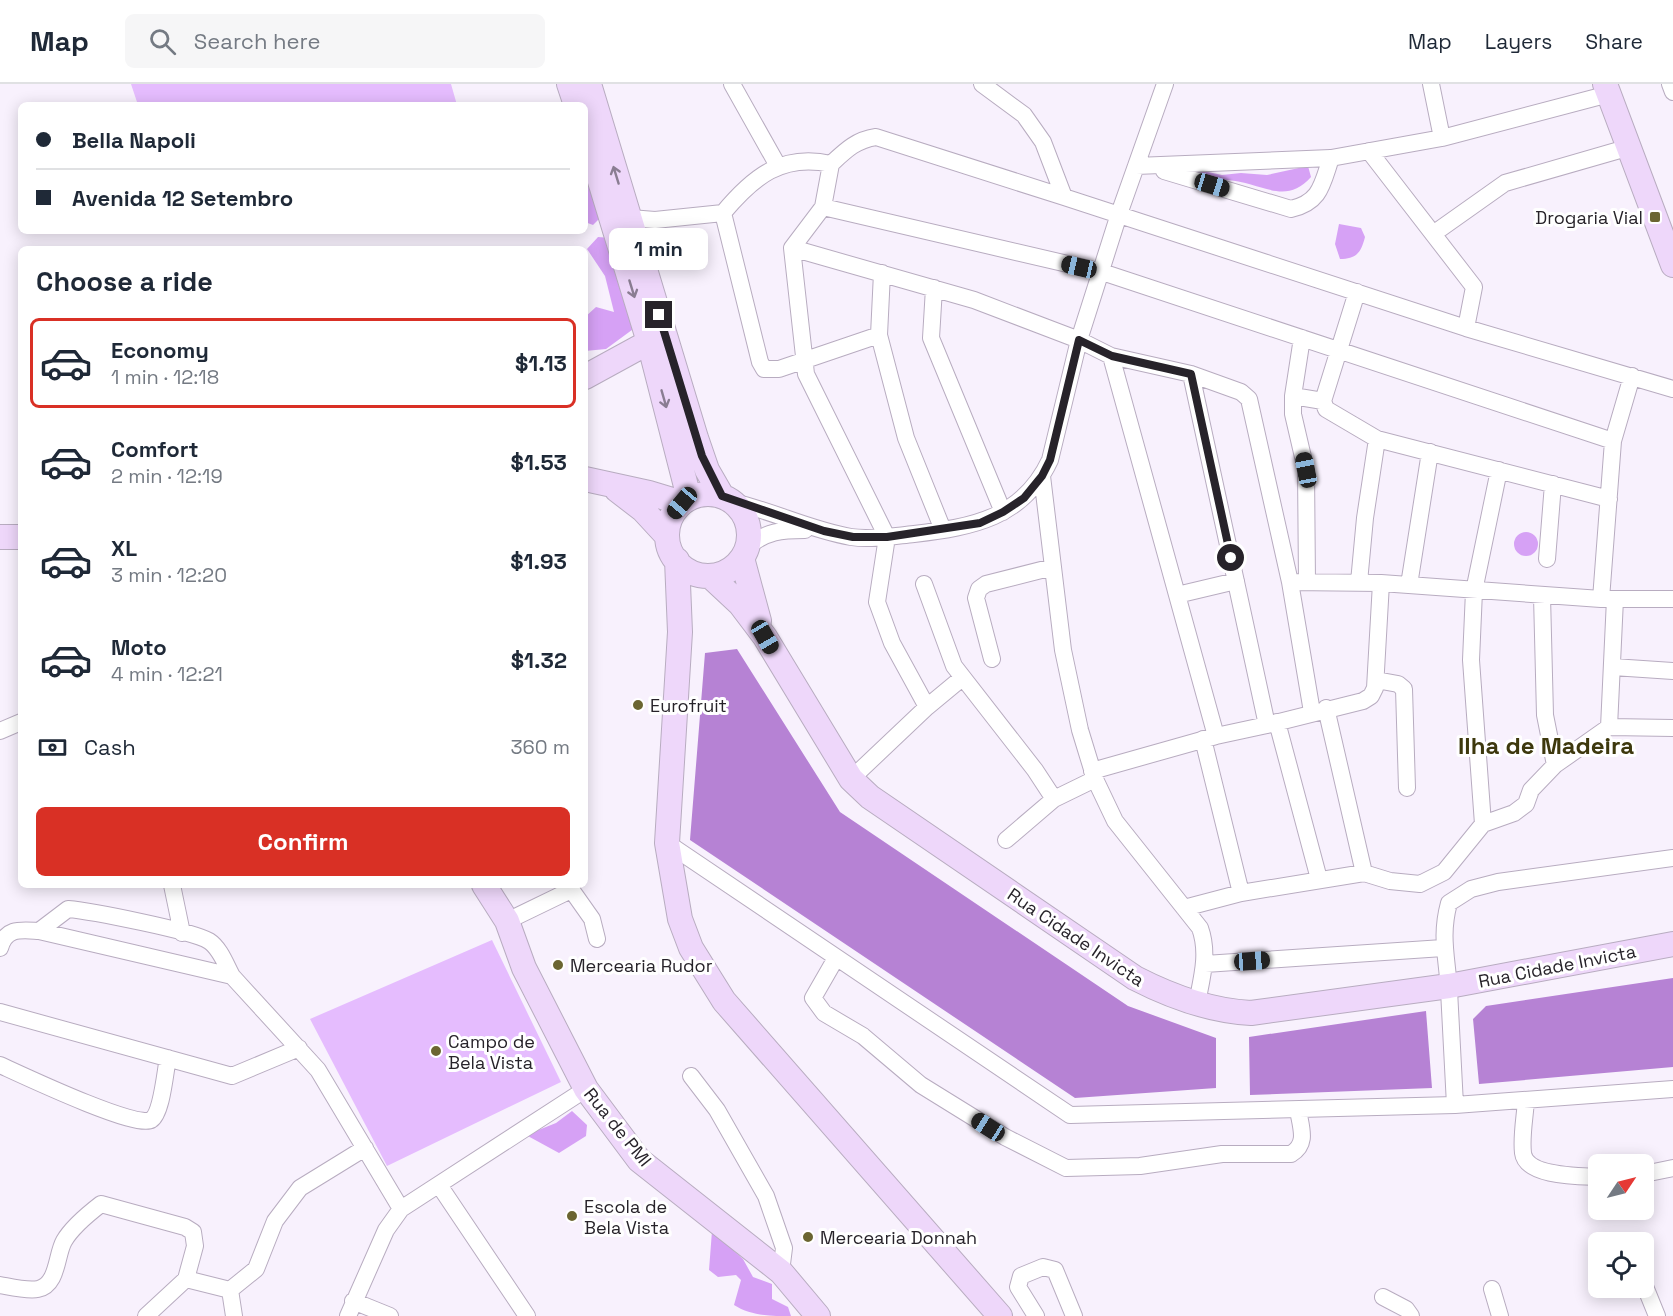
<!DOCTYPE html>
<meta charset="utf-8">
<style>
:root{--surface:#fff;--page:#f6f6f7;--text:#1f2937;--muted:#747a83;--line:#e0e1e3;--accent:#d93025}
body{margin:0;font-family:"Space Grotesk",sans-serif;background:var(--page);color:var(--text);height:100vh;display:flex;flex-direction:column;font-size:22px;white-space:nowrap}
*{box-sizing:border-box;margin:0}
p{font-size:20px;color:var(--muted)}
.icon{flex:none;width:33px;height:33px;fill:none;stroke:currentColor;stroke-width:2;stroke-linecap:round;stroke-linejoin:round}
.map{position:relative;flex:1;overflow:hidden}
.panel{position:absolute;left:18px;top:162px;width:570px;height:642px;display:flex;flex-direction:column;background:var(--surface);border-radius:9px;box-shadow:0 3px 15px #0003}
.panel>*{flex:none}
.hud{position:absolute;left:18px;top:18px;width:570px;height:132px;border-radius:9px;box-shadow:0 3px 15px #0003;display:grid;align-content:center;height:132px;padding:0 18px;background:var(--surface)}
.needle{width:39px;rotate:55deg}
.buttons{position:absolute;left:1588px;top:1070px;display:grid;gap:12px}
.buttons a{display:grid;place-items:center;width:66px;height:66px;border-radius:9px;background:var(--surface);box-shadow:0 3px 15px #0003;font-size:30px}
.end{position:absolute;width:27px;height:27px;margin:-14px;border:8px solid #27232a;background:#fff;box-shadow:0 0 0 3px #fff}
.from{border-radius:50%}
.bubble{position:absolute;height:42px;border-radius:9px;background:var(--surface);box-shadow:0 3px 15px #0003;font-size:20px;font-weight:800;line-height:42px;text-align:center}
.car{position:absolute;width:18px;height:36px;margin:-18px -9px;border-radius:8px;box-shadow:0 0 4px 2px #0007;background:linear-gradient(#222 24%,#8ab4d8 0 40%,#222 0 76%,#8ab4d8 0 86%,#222 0)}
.hud b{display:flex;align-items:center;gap:21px;height:57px;font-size:22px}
.hud b+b{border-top:2px solid var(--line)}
.hud i{width:15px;height:15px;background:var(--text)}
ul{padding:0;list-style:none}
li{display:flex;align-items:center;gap:18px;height:90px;margin:0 12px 9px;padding:0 6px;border:3px solid transparent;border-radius:9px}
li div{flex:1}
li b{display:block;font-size:22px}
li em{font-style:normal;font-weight:800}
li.current{border-color:var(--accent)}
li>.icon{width:54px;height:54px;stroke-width:1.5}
h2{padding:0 18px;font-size:27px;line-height:72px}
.pay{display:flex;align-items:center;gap:15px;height:66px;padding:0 18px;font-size:22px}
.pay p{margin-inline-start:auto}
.primary-button{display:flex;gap:12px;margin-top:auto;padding:12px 18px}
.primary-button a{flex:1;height:69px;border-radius:9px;background:var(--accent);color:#fff;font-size:24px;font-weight:800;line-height:69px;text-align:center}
header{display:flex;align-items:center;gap:36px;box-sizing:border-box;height:84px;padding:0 30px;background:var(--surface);border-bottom:2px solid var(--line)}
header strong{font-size:28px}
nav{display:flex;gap:33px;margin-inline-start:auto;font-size:21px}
.search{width:420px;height:54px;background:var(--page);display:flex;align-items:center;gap:15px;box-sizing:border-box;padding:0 21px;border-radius:9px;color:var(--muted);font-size:22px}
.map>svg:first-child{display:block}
.green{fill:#e5bcfe}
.forest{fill:#d6a1f5}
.water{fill:#b682d4}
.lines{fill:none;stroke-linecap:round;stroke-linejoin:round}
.street-casing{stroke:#b8acc0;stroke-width:18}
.secondary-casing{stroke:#b8acc0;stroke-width:26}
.street{stroke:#fff;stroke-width:16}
.secondary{stroke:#eed7fa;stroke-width:24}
.oneway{stroke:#8a7d92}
.route{stroke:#27232a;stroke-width:8}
.poi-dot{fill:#6b6531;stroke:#fff;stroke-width:2}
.labels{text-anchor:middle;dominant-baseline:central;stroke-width:6;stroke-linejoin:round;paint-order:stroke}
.poi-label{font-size:18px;fill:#27232a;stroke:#fff;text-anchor:start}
.street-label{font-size:18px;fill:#27232a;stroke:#fff}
.district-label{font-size:24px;font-weight:bold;fill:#3d380d;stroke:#fff}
</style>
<header>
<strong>Map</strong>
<div class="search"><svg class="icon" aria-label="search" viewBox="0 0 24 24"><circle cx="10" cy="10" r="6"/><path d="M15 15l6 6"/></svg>Search here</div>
<nav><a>Map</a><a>Layers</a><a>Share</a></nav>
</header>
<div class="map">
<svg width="1673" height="1232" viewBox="0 0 1673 1232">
<rect width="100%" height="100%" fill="#f8f1fd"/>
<path class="green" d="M131,0H451L457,21H138Z
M492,856L561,998L387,1082L310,935Z"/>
<path class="forest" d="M585,66L601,133L593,141L585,138Z
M1308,82L1311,93C1285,123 1259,97 1226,96C1218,96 1208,103 1199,104V86L1222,91L1241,89L1267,91Z
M1339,140L1361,144L1365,153C1361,169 1356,175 1340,175L1335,160Z
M598,153L611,154L636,243L606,265L585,267V233L596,223L614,228L605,192L587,165Z
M1514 460a12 12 0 1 1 24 0a12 12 0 1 1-24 0Z
M572,1027L587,1041L586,1052L559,1069L526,1051L556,1039Z
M712,1147L743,1175L753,1193L772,1200V1215L788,1223L791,1232C771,1232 751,1232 734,1221L741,1196L736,1191L718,1193L709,1186Z"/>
<path class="water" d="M737,565L840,728L1128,922L1216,954V1004L1075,1014L690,756L705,569Z
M1673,894V983L1479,1000L1473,935L1486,922Z
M1426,927L1432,1004L1250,1011L1249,953Z"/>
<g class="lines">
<g class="street-casing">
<path id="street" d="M732,0L778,82
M982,0L1024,31L1043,58L1064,113L1466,244L1673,305
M1431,0L1442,54
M1670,0L1673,8
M1369,67L1474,203L1466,244
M831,80C846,66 856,56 876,53L1064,113
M1136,82L1331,74L1442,54L1609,10
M1164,87L1291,125C1321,118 1322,100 1331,74
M823,123L1102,188L1613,357L1632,292
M723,129L760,278L764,285H779L879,251
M621,136L630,134L655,136L723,129C753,93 782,69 831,80L823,123L792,164L806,290L887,453L877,518L892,559L927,623L851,695
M1433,150L1505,99L1630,63
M792,164L974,216L1079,256L1111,272L1191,290L1241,308L1249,315L1290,498L1312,628
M882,189L879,251L906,354L943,446
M934,204L931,254L1003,428
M1357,208L1323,317L1326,325L1377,355L1609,415
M1302,254L1293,312V330L1306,386L1307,498
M1111,272L1216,652
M1293,312L1323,317
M1042,392L1063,566L1080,646L1095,695L1115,737L1200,844C1209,869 1202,893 1197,919
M733,418C773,427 810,446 851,453C871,456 894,452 914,450C973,443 1023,434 1050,376L1079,256L1119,130L1165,0
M747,463C767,447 781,446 805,446
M1547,475L1553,400
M1290,498L1381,499L1601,515L1613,357
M1359,498L1365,434L1377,355
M924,500L954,582L1035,686L1054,715
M1409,501L1430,368
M1177,511L1236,497
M1542,512L1545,631L1555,681L1609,643L1673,644
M1605,515H1673
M992,575L976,514L979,505L986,500L1053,483
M1613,583L1673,587
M1376,596L1398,600L1404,605L1407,704
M927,623L962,594
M1277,638L1319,795
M1267,641L1363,617L1371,612L1375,604L1381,499
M1609,643L1615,515
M0,647L21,638
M1203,655L1241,809
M1092,687L1216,652L1267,641L1191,290
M1483,740L1471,576L1474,507L1499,386
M1006,756L1054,715L1095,695
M667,759L1070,1031L1455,1021C1453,983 1451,944 1449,906C1447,873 1440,852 1449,819L1471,805L1498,798L1673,774
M1364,789L1390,797L1420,800L1444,788L1483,740L1514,729L1526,720L1531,706L1555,681
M172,801L182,849
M568,801L592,835L597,855
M1184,824L1241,809L1364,789L1326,624
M507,837L571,806
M39,847L68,825C91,827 193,847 209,857C220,864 226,881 232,892
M0,864C6,843 21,846 39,847L232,892L318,986L401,1125
M836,874L813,914L824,929L863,952L921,1001L1005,1053L1066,1084L1140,1082L1222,1070H1291C1308,1060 1301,1044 1298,1026
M1205,880L1443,864
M0,928L232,992L299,964
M0,981C22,991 136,1045 151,1036C162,1029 165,988 168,974
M691,992L717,1026L766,1112L784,1164L781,1188
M1526,1016C1525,1033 1521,1052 1523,1069C1526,1093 1580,1092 1599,1093
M1455,1021L1673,1005
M1644,1090L1673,1084
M439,1101L527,1232
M1644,1200L1657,1232
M0,1201C11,1203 27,1207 38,1205C58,1201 56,1171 64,1157C72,1143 88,1130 101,1120L185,1143L193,1148L195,1162L186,1195L230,1206L256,1185L275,1137L300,1104L365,1064
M1492,1205L1500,1232
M230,1206L234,1232
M1383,1213L1406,1225L1411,1232
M353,1217L390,1232
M146,1232L186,1195
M348,1232L386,1146L401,1125L586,1005
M1036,1232L1018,1203L1021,1192L1043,1183L1055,1186L1074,1232"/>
</g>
<g class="secondary-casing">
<path id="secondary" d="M569,0L576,21
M589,0L696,354L707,386L722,412
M1605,0L1673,181
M585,48L649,258L689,414
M585,293L649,258
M585,395L649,409L682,419
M617,406L643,426L667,452
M667 451a41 41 0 1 1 82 0a41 41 0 1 1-82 0Z
M0,453H21
M742,474L759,537
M677,476L680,548L667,759L680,835L691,864L724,917L1000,1232
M710,492L740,520L765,553L851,695L870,713L1135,894C1170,912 1211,927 1251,929L1449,902L1673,860
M484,801L507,837L524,884L586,1005L639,1076L781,1188L818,1232"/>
</g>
<use href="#street" class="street"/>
<use href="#secondary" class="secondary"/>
</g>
<defs><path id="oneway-shaft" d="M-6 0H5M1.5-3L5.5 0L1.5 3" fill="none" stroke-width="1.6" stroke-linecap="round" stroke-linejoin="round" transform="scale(1.5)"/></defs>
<g class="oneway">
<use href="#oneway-shaft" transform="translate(616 91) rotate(-107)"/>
<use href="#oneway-shaft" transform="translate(632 205) rotate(73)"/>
<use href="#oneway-shaft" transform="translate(664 315) rotate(74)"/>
</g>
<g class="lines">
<path class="route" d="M659,231L702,372L722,412L824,447L853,453H887L980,439L1003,428L1024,414L1042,392L1050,376L1079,256L1112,272L1191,290L1231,474"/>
</g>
<g class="poi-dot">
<rect x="1649" y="127" width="12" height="12" rx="3"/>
<circle cx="638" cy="621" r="6"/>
<circle cx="558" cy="881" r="6"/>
<circle cx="436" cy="967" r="6"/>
<circle cx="572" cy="1132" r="6"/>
<circle cx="808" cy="1153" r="6"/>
</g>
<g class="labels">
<g class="poi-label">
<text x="1643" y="133" text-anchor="end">Drogaria Vial</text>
<text x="650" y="621">Eurofruit</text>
<text x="570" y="881">Mercearia Rudor</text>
<text x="448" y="957">Campo de<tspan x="448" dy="21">Bela Vista</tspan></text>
<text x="584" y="1122">Escola de<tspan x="584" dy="21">Bela Vista</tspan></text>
<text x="820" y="1153">Mercearia Donnah</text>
</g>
<g class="street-label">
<text transform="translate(1076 853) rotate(34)">Rua Cidade Invicta</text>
<text transform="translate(1557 882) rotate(-11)">Rua Cidade Invicta</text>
<text transform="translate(618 1043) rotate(51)">Rua de PMI</text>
</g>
<g class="district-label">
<text x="1546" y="661">Ilha de Madeira</text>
</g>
</g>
</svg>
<div class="buttons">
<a><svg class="needle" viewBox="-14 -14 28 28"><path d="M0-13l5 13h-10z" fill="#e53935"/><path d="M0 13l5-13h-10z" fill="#747a83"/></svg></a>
<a><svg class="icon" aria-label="locate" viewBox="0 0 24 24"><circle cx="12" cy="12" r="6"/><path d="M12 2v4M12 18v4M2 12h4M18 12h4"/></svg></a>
</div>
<i class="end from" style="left:1231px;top:474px"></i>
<i class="end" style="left:659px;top:231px"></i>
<div class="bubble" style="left:609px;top:144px;width:99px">1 min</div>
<i class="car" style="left:1212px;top:101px;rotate:107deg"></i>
<i class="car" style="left:1079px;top:183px;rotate:283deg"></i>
<i class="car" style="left:1306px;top:386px;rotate:349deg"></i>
<i class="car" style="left:682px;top:419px;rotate:220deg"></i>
<i class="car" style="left:765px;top:553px;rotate:150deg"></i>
<i class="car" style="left:1252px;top:877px;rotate:86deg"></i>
<i class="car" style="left:988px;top:1043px;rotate:302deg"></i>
<div class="hud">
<b><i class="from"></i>Bella Napoli</b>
<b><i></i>Avenida 12 Setembro</b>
</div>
<section class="panel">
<h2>Choose a ride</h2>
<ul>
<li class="current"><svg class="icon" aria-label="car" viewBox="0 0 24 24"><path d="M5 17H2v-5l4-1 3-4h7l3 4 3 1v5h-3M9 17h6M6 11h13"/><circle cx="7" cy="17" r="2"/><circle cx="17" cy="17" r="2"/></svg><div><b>Economy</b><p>1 min · 12:18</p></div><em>$1.13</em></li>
<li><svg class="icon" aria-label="car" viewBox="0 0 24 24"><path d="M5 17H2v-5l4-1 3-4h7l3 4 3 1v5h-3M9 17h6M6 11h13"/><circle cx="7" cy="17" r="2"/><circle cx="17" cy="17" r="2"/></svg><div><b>Comfort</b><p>2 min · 12:19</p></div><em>$1.53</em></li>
<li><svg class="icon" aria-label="car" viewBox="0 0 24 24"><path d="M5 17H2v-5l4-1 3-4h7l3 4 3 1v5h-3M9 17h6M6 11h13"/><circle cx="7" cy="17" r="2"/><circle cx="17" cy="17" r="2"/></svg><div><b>XL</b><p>3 min · 12:20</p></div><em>$1.93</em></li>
<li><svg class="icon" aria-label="car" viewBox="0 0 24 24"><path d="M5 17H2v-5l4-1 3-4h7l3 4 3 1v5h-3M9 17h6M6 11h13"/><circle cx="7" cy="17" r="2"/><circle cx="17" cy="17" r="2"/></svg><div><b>Moto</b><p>4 min · 12:21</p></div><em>$1.32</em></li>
</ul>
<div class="pay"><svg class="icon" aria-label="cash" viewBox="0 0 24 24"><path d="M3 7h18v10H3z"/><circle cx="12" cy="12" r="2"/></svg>Cash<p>360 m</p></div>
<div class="primary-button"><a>Confirm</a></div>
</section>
</div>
